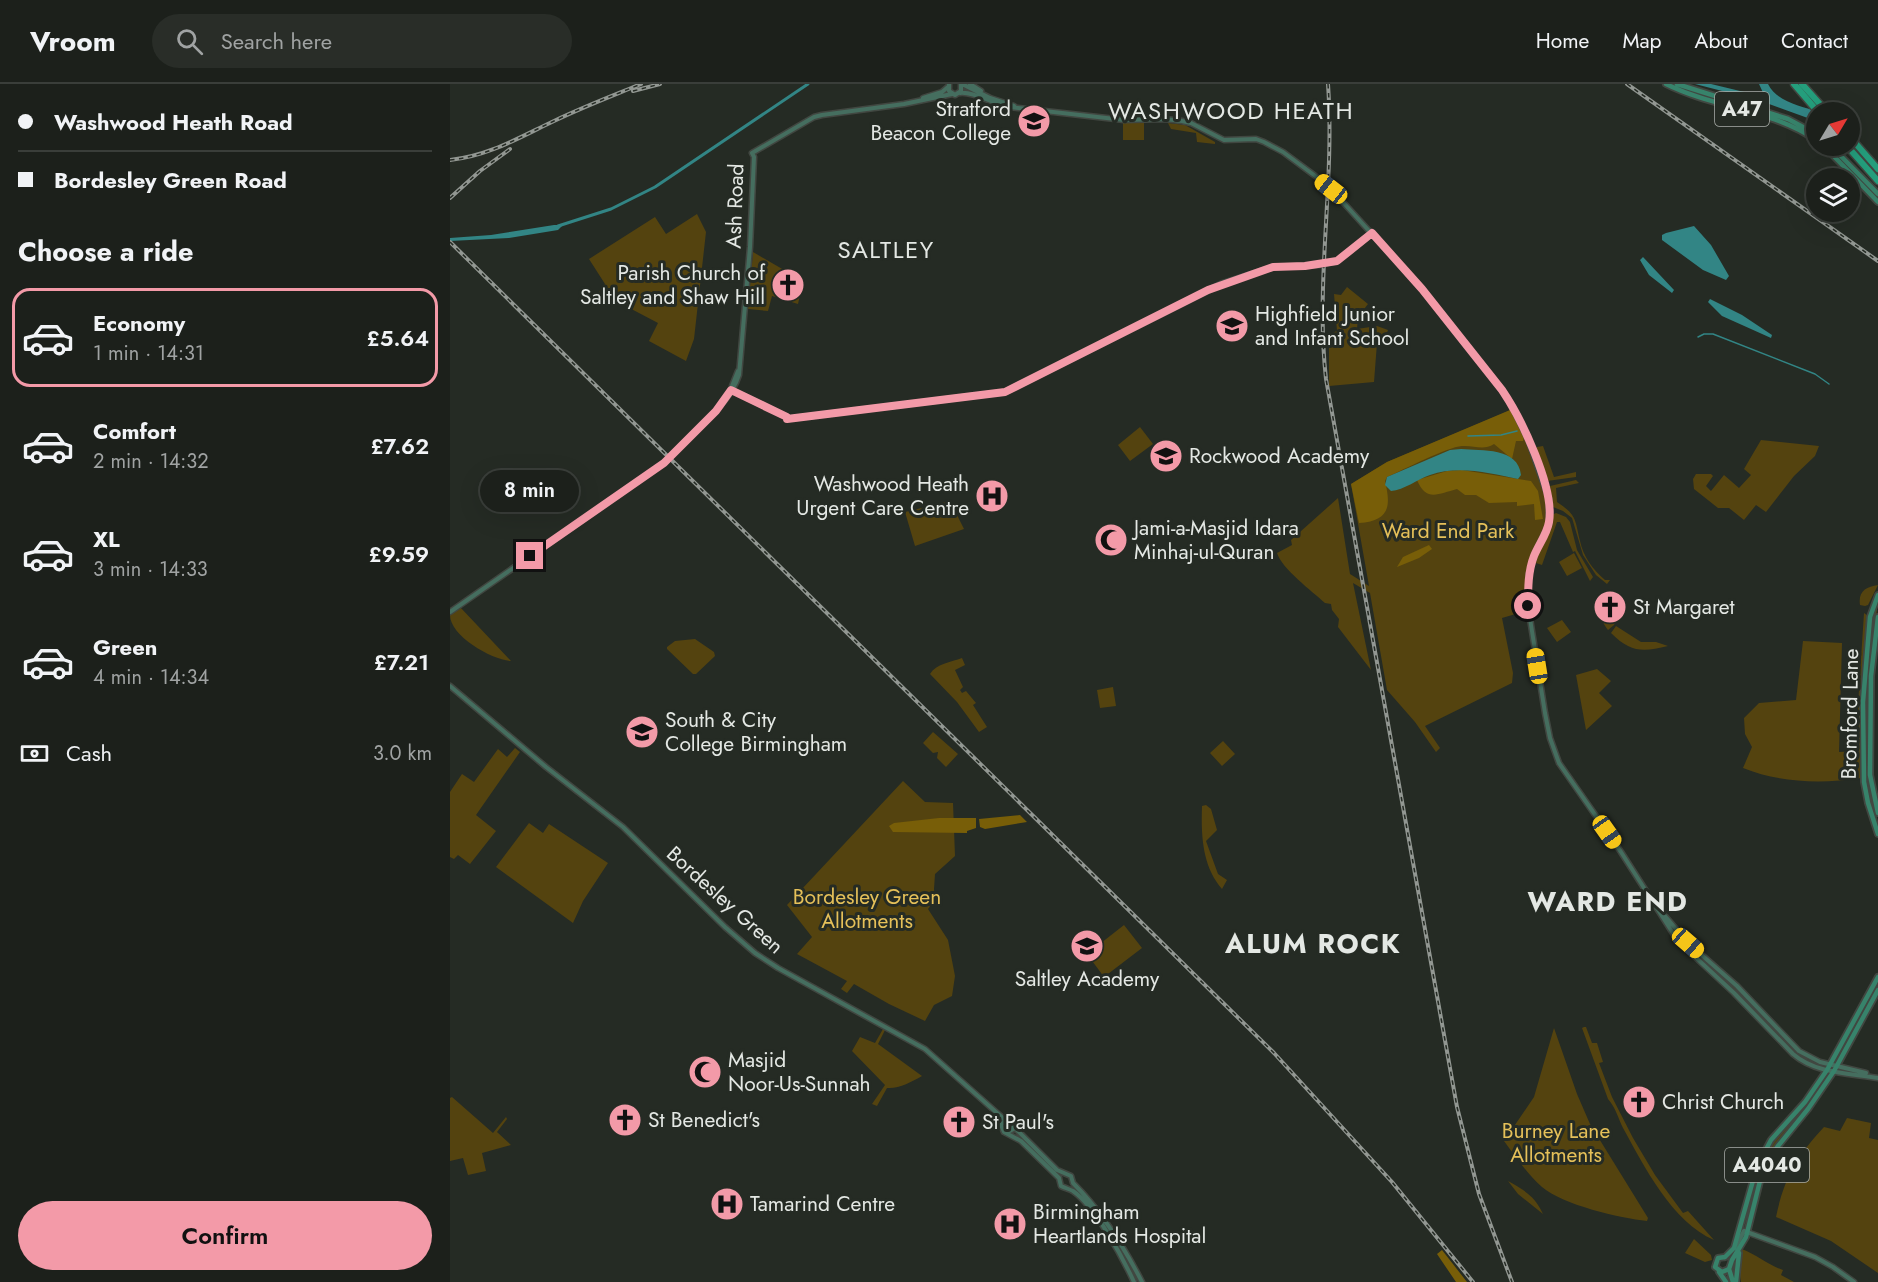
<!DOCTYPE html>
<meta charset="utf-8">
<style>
:root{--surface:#1c201b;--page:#292d28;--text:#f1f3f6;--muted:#a0a3a3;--line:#3a3e3a;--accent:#f39aa8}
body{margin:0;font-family:Jost,sans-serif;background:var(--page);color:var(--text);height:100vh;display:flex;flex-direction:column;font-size:22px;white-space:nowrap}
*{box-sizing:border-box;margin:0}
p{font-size:20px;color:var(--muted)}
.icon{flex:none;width:33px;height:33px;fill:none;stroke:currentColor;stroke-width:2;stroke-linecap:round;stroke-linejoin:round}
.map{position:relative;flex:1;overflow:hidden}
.side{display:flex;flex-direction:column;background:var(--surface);width:450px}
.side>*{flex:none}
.guide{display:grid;align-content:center;height:132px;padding:0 18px;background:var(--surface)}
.needle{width:39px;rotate:52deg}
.buttons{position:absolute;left:1356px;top:18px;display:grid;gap:12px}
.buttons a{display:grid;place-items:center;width:54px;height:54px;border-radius:50%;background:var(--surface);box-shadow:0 6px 24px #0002,0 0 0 2px var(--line);font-size:30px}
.end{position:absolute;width:27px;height:27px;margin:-14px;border:8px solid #f39aa8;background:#111;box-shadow:0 0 0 3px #111}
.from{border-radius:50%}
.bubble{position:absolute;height:42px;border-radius:21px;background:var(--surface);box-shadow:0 6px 24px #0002,0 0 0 2px var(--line);font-size:20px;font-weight:600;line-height:42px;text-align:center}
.car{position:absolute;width:18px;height:36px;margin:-18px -9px;border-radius:8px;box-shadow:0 0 4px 2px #0007;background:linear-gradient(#f5c518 24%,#345 0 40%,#f5c518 0 76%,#345 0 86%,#f5c518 0)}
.guide b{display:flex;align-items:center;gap:21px;height:57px;font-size:22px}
.guide b+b{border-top:2px solid var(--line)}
.guide i{width:15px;height:15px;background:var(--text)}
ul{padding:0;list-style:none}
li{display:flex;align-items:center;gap:18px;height:99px;margin:0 12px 9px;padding:0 6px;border:3px solid transparent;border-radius:18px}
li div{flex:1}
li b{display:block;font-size:22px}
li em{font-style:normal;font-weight:600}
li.selected{border-color:var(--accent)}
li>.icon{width:54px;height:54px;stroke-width:1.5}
h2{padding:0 18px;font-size:27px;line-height:72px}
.pay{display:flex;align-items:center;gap:15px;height:66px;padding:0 18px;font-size:22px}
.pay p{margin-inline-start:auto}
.button{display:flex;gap:12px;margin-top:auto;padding:12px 18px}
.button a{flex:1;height:69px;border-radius:36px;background:var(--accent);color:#111;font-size:24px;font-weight:600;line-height:69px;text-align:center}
header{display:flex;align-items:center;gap:36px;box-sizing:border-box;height:84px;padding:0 30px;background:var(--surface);border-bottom:2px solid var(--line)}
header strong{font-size:28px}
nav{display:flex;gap:33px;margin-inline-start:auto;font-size:21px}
.search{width:420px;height:54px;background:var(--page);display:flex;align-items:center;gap:15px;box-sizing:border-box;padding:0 21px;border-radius:33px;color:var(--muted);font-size:22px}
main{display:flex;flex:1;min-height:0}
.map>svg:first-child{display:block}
.green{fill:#54430f}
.forest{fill:#785e08}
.water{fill:#328585}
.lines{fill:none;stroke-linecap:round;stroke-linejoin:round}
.stream{stroke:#328585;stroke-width:1.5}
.canal{stroke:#328585;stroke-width:3}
.secondary-casing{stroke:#414741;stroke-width:7}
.primary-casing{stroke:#414741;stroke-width:8}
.motorway-casing{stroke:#414741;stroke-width:9}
.secondary{stroke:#456e5f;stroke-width:4}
.primary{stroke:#37836b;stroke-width:4.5}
.motorway{stroke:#249e7c;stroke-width:6}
.rail-casing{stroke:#929792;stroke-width:4}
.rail{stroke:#252b24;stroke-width:1.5;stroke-dasharray:4.5;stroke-linecap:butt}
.secondary-bridge-casing{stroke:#414741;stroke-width:7;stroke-linecap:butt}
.secondary-bridge{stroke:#456e5f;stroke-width:4}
.route{stroke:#f39aa8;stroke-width:8}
.labels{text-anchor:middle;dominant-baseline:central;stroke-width:6;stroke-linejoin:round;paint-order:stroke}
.shield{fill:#252b24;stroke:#abafaa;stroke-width:1.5}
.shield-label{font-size:20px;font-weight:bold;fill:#e4e8e4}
.poi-label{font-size:21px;fill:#e4e8e4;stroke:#252b24;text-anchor:start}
.street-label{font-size:21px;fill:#e4e8e4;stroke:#252b24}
.park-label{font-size:21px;fill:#e5c059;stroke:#252b24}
.quarter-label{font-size:24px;letter-spacing:1.5px;fill:#e4e8e4;stroke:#252b24}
.district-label{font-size:27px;font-weight:bold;letter-spacing:1.5px;fill:#e4e8e4;stroke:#252b24}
</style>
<header>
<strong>Vroom</strong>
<div class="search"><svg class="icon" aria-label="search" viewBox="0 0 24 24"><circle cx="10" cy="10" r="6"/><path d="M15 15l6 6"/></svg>Search here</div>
<nav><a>Home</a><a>Map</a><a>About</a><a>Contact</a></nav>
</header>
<main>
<section class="side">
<div class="guide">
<b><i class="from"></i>Washwood Heath Road</b>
<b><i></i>Bordesley Green Road</b>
</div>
<h2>Choose a ride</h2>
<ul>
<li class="selected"><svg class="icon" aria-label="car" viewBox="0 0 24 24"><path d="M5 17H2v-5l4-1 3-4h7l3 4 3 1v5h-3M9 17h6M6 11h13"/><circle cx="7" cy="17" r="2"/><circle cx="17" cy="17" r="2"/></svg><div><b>Economy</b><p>1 min · 14:31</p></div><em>£5.64</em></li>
<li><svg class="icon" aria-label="car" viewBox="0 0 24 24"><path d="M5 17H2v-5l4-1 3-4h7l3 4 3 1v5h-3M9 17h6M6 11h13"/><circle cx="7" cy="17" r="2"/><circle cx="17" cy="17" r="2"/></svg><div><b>Comfort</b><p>2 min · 14:32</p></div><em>£7.62</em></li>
<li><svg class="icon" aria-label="car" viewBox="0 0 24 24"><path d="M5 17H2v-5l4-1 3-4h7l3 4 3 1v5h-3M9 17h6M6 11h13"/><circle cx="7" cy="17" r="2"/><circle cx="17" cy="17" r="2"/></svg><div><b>XL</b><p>3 min · 14:33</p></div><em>£9.59</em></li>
<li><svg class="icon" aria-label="car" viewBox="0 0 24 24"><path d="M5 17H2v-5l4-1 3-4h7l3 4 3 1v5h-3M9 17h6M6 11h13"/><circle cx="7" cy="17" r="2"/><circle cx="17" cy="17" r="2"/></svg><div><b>Green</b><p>4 min · 14:34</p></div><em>£7.21</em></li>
</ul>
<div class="pay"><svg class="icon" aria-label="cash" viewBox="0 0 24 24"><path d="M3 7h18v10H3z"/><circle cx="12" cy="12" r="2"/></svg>Cash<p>3.0 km</p></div>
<div class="button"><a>Confirm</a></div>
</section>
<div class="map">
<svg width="1428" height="1198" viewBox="0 0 1428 1198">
<rect width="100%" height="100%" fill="#252b24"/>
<path class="green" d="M694,38V56H673V39Z
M718,39L735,41L765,58V60L747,58L746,49L721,45Z
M247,130L256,148L244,255L236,277L199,257L208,239L149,208L155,200L139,175L205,133L216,150Z
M303,168L353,197L348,220L322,212L318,227L298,225Z
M897,203L918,220L908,233L907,245L927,242L938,246L935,254L930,255L927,259L924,298L879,302V250L887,247L884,210L891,211Z
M1061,326C1073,350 1104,413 1097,439C1095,449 1086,458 1082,468C1074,486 1075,507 1076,527L1052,534L1063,589L1062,599L975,642L990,664L986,668L965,638L937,606L920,509L903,499L921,586L888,543L889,535L882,526L881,520L875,519C862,507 832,485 827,469L842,461L841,456L888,414L900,490L919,502L901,400L937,378Z
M690,343L703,360L680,377L668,361Z
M1311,356L1369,362L1365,372L1344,392L1316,428L1306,421L1294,436L1279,424H1268L1244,405L1243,395L1246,390H1261L1263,392L1256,402L1261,407L1274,391L1289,404L1301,391L1294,385Z
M1093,362L1104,393L1126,388V393L1097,397L1086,366L1087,363Z
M1126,396L1129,399L1106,404L1107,418C1127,431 1125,436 1130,457C1133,472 1143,486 1155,496H1160L1157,500L1146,491L1133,471L1122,434L1113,427L1103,423L1100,402Z
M500,417L514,445L465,462L455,428Z
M1106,429L1116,433L1120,438L1127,466L1143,493L1140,497L1125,467L1123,468L1110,438H1107L1092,481L1086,479L1087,470L1098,449L1102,431Z
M1124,469L1132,484L1117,492L1109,478Z
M1428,501L1418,521L1415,522L1410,521C1408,507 1416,503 1428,501Z
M1158,512L1172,523L1164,541L1158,546C1148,534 1152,525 1158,512Z
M1428,516L1419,602L1418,681H1416L1417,587L1423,528Z
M10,523L61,577C42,576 0,552 0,531Z
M1414,529L1418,532L1413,606L1412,692L1411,694C1372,700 1330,699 1293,684L1302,663L1295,650L1294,634L1309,619L1346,616L1353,557L1392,559L1389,668L1409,667L1408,621Z
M1112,536L1121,548L1107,558L1097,544Z
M1166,542L1191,558H1206L1218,562C1193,568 1181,569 1161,549Z
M245,555L264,568L265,572L246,590H243L217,565V563L225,557Z
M512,574L515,581L505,586L513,603L510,606L512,609L516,607L526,619L523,621L537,643L529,648L507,618L480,590C486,580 501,578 512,574Z
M1147,585L1161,597L1149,609L1162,622L1136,646L1126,591Z
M663,603L666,622L650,624L647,606Z
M483,648L508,670L496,683L487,674L488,668L483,669L473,659Z
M773,657L785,670L772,682L760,669Z
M65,664L70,668L26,731L46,747L20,780L8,771L4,775L0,773V708L12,690L24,698L48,665L57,673Z
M453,697L475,718L503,719L505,772L485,790L484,805L485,816L478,825L498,856L505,892L502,912L484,921L475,937L439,920L404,900L397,909L391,905L397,897L347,870L362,853L337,821Z
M756,721L761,725L767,746L756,757L768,790L777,796L772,805C752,782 751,751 752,722Z
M79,739L93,749L99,740L158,779L133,817L123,839L46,783Z
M674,841L692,864L654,893L637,870Z
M1249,871L1285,902L1341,962L1339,963L1281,902L1247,873Z
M1134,943H1136L1142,959H1147L1153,978L1149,979L1162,1013L1183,1054L1205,1091L1233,1129L1238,1127L1264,1156C1222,1138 1194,1082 1173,1044C1168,1034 1166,1024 1158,1015L1132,944Z
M1104,944L1127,1010L1140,1040L1198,1134L1197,1137C1170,1134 1113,1121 1092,1103C1077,1090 1066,1073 1054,1057L1084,1013Z
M433,945L435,946L428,960L472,992C461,998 449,1005 437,1004L427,1022L422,1020L435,1001L402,967L410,953L425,959Z
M1370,1002L1349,1034L1321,1068L1317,1069L1325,1054Z
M2,1013L43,1049L56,1033L57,1035L47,1048L61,1061L32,1069L36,1087L18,1091L13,1074L0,1077V1014Z
M1397,1034L1421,1039L1419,1054L1428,1056V1189L1381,1157L1326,1133C1334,1094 1347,1072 1374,1043L1390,1047Z
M1058,1097C1074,1106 1085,1112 1093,1130L1068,1110Z
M1244,1155L1261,1171L1262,1176L1255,1178L1235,1169Z
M1292,1165C1307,1171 1318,1181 1333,1186L1331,1191L1344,1198H1291L1289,1186Z"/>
<path class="forest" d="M1060,326L1074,353L1073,357H1066L1062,375L1044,360C1033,367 1024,361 1012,362C997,363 953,386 937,393L935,397C941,422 940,437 909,439L901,400L937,378Z
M1012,386L1081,397L1088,407L1093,435L1085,436L1084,420L1067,422V418L1039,419L1026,411H1015L1007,405C988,410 976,418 967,396L997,387Z
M979,461L982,465L969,474L947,483L953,473Z
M570,731L577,738L535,745L530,743L529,735Z
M489,734H526V744L517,747V749L443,748L439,742L444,739Z
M992,1166L1017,1198H1006L987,1170Z"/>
<path class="water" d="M1245,0H1261L1315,13L1309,0H1318C1327,18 1351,22 1369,28H1366V37L1311,17Z
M104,141H112V142L108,146L59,154L0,157V154L41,151Z
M1244,142L1261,161L1279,192L1276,196L1253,186L1212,156V151L1216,149Z
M1193,173L1224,206L1222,209L1199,191L1190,176Z
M1260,215L1292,231L1322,251L1321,254L1272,232L1258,218Z
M1011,365C1032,367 1068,363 1071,391L1068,395C1040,389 1008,381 980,391C968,395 954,406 941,407L935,401L937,393L1000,366Z"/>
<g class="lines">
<path class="stream" d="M1248,253L1254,250H1263L1365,290L1379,300
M1018,352L1051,351L1067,347"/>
<path class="canal" d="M108,142L161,125L205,103L358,0"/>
<g class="secondary-casing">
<path id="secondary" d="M499,0V7L505,11L511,7V1
M512,0L540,14L564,22
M520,0L531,7
M510,9C524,7 545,21 560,23L674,36L715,35L732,37L741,39L774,56L806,55L814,58L833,68L868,94
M473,14L492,8L498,3
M881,105L972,205L1052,306L1061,320L1078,355L1099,415V440L1085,469L1079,490L1078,522L1095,629L1100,654L1109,679L1171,768L1228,857L1284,909L1343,970C1366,990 1400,989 1428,994
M877,179L887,177L922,149
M282,302L288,287
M281,306L337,333V335L555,308L773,199L823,183L868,181
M223,370C243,348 280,320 289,291L300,163L304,73L302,69L364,33L372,31L454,20L502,10
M0,528L214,379
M0,602L96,683L173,743L275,843L305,869L328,884L475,965L555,1036
M1209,825L1238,859L1287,902L1349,967L1370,978L1416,989
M564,1043L607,1086L621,1092L623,1099C652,1128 673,1161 692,1198
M558,1048L563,1045L564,1041L562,1037L557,1035L551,1041L554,1048L571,1057L609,1094
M609,1094L611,1102C615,1104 619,1105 623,1107C645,1122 673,1174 684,1198
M1285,1164L1294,1147L1365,1173L1383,1183L1404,1198"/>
</g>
<g class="primary-casing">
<path id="primary" d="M1216,0C1264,24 1321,25 1366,56
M1227,0L1338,35L1366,50
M1374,62L1428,118
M1381,62L1428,110
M1428,511L1420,533L1413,618L1414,698L1418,719L1428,750
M1428,533L1421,592L1420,691L1428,729
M1275,1173L1284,1164L1304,1093L1313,1071L1321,1056L1355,1018L1377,986L1428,893
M1275,1173L1268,1174L1265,1183L1272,1188L1279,1185
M1269,1188L1276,1198
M1283,1198L1279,1185L1282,1176L1296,1153L1311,1093L1320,1075L1328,1062L1358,1025L1384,987L1428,906
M1286,1198L1289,1169"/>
</g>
<g class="motorway-casing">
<path id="motorway" d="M1344,0L1368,28
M1352,0L1377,28
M1400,53L1428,85
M1397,62L1428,97"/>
</g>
<use href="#secondary" class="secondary"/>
<use href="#primary" class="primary"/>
<use href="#motorway" class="motorway"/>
<g class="rail-casing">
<path id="rail" d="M878,0C885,99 865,197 876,295L1007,1023L1029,1110L1062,1198
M1177,0L1428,177
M183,7L210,0
M0,76C39,72 70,53 104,37C133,23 162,12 191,0
M0,114L30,87L60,65
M0,158L824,969L942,1098L1023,1198"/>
</g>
<use href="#rail" class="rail"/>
<g class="secondary-bridge-casing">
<path id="secondary-bridge" d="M868,94L881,105
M868,181L877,179
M214,379L223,370"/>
</g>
<use href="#secondary-bridge" class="secondary-bridge"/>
</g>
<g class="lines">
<path class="route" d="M80,472L214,379L266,327L281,306L337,333V335L555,308L758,206L823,183L855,182L887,177L922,149L972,205L1052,306C1071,334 1105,404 1099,438C1097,450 1089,460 1084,472C1078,487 1078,505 1078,522"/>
</g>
<defs>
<g id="university-disc" transform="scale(1.725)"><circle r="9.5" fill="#f39aa8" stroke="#252b24"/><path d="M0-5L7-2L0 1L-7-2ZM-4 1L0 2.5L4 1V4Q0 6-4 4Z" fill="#111"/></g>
<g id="church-disc" transform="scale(1.725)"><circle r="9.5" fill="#f39aa8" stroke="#252b24"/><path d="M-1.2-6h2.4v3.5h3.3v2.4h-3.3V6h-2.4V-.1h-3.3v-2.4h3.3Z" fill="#111"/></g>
<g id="school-disc" transform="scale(1.725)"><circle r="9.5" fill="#f39aa8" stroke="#252b24"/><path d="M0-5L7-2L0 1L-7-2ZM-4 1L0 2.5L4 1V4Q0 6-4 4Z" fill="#111"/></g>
<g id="hospital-disc" transform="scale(1.725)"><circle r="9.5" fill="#f39aa8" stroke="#252b24"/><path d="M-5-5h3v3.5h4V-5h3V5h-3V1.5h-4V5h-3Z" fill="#111"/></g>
<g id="mosque-disc" transform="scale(1.725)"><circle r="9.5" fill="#f39aa8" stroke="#252b24"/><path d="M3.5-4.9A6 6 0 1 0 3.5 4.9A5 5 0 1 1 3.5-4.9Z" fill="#111"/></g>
</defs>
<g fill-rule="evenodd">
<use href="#university-disc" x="584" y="37"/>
<use href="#church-disc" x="338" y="201"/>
<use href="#school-disc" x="782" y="242"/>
<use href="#school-disc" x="716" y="372"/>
<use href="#hospital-disc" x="542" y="412"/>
<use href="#mosque-disc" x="661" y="456"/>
<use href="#church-disc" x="1160" y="523"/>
<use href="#university-disc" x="192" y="648"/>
<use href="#school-disc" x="637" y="862"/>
<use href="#mosque-disc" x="255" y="988"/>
<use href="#church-disc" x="1189" y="1018"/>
<use href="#church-disc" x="175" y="1036"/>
<use href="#church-disc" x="509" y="1038"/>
<use href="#hospital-disc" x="277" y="1120"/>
<use href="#hospital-disc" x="560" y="1140"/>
</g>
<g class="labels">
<g class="shield">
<rect x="1265" y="8" width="54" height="34" rx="4.5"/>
<rect x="1275" y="1064" width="84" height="34" rx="4.5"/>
</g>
<g class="shield-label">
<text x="1292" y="25">A47</text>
<text x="1317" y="1081">A4040</text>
</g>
<g class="poi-label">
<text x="561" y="25" text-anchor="end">Stratford<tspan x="561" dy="24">Beacon College</tspan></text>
<text x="315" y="189" text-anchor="end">Parish Church of<tspan x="315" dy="24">Saltley and Shaw Hill</tspan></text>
<text x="805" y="230">Highfield Junior<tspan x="805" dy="24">and Infant School</tspan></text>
<text x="739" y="372">Rockwood Academy</text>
<text x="519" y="400" text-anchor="end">Washwood Heath<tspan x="519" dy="24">Urgent Care Centre</tspan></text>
<text x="684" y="444">Jami-a-Masjid Idara<tspan x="684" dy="24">Minhaj-ul-Quran</tspan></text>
<text x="1183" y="523">St Margaret</text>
<text x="215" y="636">South &amp; City<tspan x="215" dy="24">College Birmingham</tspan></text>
<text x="637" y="895" text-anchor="middle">Saltley Academy</text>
<text x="278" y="976">Masjid<tspan x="278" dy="24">Noor-Us-Sunnah</tspan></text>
<text x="1212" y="1018">Christ Church</text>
<text x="198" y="1036">St Benedict's</text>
<text x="532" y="1038">St Paul's</text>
<text x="300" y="1120">Tamarind Centre</text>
<text x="583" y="1128">Birmingham<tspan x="583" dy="24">Heartlands Hospital</tspan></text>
</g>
<g class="street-label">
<text transform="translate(285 122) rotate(-88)">Ash Road</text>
<text transform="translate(1400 630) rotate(-89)">Bromford Lane</text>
<text transform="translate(275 816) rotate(42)">Bordesley Green</text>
</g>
<g class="park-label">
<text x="998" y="447">Ward End Park</text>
<text x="417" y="813">Bordesley Green<tspan x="417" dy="24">Allotments</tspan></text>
<text x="1106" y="1047">Burney Lane<tspan x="1106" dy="24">Allotments</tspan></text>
</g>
<g class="quarter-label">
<text x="781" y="26">WASHWOOD HEATH</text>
<text x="436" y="165">SALTLEY</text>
</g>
<g class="district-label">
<text x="1158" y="817">WARD END</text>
<text x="863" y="859">ALUM ROCK</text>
</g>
</g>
</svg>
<div class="buttons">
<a><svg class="needle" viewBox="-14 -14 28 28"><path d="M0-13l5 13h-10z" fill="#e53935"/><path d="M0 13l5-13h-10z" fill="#a0a3a3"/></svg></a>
<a><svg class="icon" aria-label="layers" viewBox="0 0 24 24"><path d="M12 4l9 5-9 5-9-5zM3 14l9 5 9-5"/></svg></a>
</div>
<i class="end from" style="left:1078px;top:522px"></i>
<i class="end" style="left:80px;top:472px"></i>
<div class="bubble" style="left:30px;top:386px;width:99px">8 min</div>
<i class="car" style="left:881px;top:105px;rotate:308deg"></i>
<i class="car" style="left:1087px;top:582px;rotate:351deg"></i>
<i class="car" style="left:1157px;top:748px;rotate:145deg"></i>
<i class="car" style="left:1238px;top:859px;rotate:131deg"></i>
</div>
</main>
